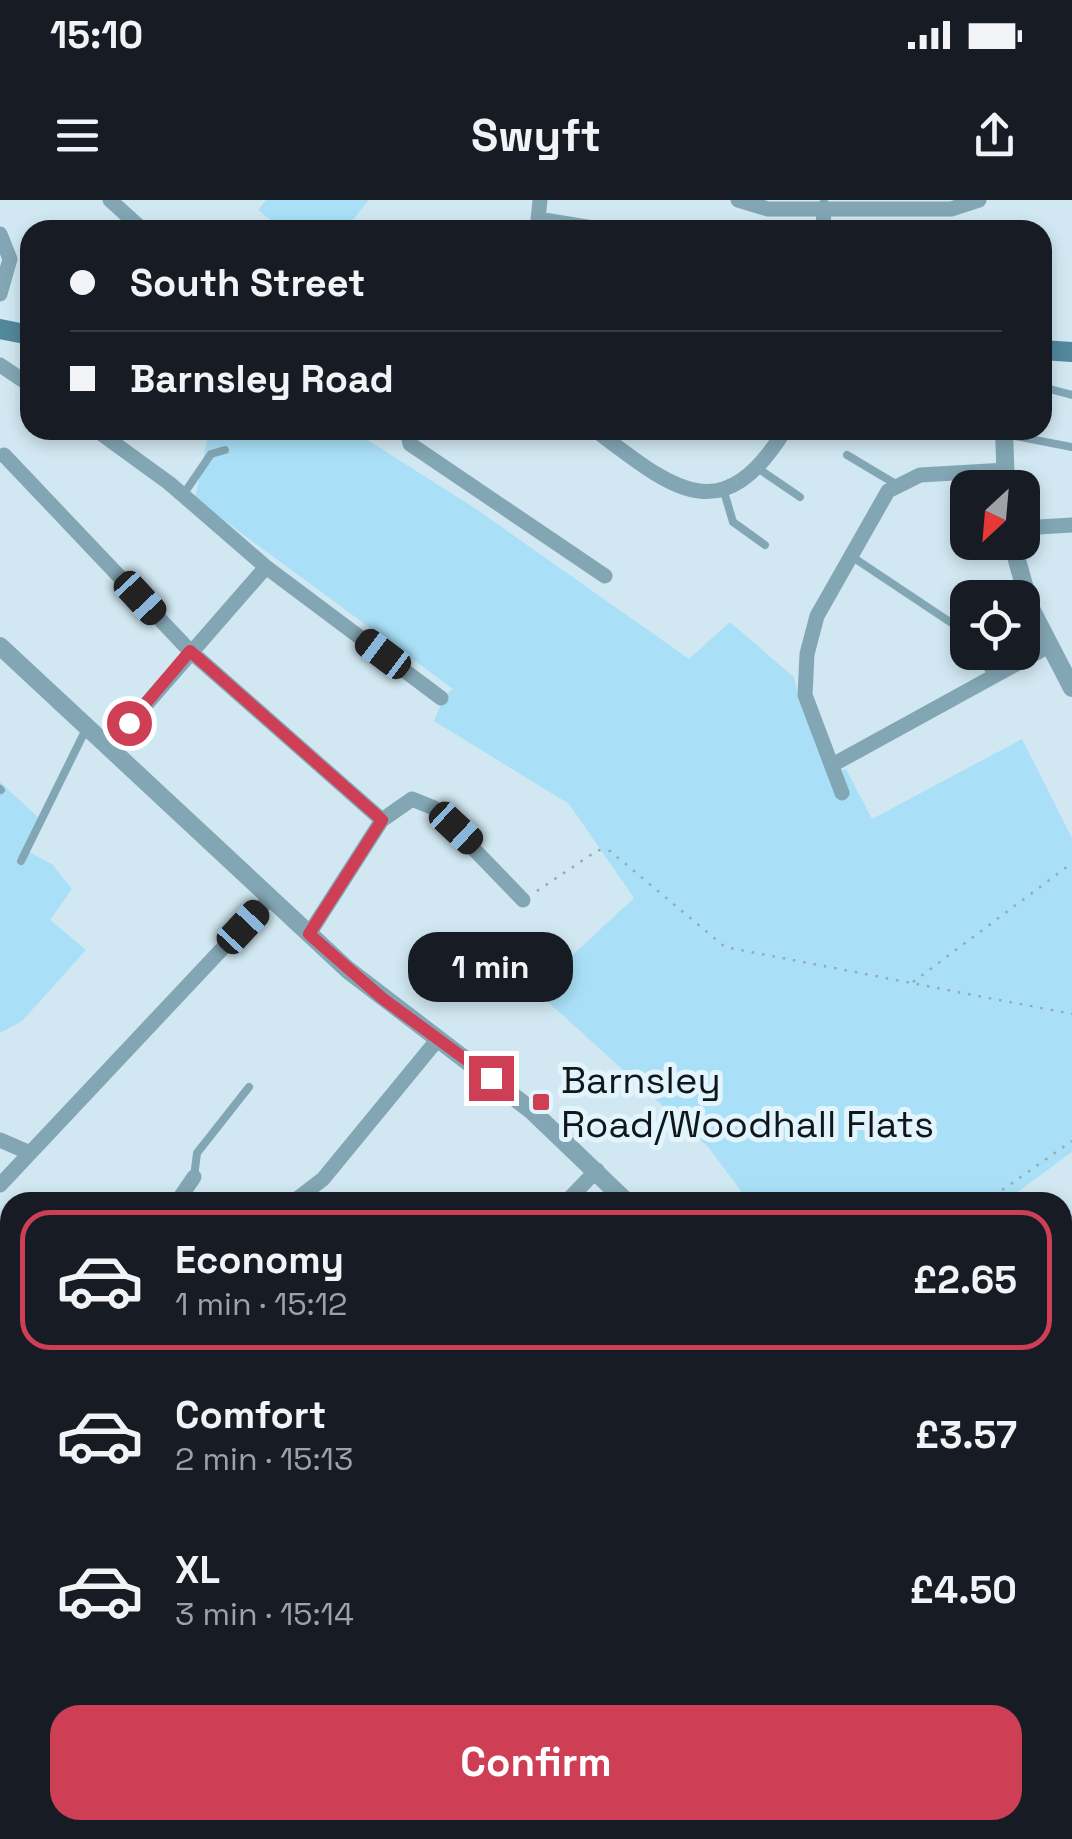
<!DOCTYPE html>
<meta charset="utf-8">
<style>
:root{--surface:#171b24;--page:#20242c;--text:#f1f3f6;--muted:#9ea1a6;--line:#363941;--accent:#ce3e54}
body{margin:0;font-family:"Space Grotesk",sans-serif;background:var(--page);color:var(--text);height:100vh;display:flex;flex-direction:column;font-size:38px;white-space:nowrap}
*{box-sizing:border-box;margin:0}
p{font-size:32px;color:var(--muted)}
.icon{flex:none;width:55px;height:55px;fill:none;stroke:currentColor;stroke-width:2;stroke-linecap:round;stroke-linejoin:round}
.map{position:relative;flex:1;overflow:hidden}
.details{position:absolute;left:0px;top:992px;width:1072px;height:648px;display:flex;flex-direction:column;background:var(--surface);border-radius:30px 30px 0 0;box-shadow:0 5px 15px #0003}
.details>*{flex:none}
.banner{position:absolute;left:20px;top:20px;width:1032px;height:220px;border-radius:30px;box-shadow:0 5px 15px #0003;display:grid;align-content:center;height:220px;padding:0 50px;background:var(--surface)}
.needle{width:65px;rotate:206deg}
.fabs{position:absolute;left:950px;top:270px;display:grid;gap:20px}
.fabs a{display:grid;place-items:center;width:90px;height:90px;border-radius:20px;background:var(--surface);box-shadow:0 5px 15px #0003;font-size:50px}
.end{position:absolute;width:45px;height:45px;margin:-22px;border:12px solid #ce3e54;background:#fff;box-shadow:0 0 0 5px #fff}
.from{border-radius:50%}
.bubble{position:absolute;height:70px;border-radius:30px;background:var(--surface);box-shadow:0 5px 15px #0003;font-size:32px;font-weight:600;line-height:70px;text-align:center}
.car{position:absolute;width:30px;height:60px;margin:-30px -15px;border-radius:12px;box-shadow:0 0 8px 2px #0007;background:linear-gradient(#222 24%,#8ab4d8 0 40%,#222 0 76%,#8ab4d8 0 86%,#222 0)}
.banner b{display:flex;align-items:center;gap:35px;height:95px;font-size:38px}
.banner b+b{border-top:2px solid var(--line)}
.banner i{width:25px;height:25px;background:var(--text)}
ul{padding:18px 0 0;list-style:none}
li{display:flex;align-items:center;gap:30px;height:140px;margin:0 20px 15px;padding:0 30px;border:5px solid transparent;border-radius:30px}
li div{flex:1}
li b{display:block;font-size:38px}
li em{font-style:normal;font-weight:600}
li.active{border-color:var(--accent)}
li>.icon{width:90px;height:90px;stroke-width:1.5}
.cta{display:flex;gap:20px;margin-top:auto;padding:20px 50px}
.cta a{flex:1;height:115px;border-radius:30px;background:var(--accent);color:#fff;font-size:40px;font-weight:600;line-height:115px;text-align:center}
.status{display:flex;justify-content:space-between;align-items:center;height:70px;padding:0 50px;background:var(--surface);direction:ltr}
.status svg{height:28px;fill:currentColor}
header{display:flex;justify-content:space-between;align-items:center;height:130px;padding:0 50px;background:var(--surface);font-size:45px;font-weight:600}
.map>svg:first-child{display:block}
.green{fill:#a9e0f8}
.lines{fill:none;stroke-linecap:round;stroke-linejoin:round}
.path{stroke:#96a8b1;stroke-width:2.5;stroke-dasharray:2.5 8;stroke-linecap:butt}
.service{stroke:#83a6b4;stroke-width:8}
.minor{stroke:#83a6b4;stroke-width:15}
.tertiary{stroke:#83a6b4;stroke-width:18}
.secondary{stroke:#52879c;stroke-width:20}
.route{stroke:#ce3e54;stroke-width:12}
.poi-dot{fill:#ce3e54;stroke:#e2f4fc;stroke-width:4}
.labels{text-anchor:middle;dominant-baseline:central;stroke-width:10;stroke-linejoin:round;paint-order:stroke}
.poi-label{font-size:38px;fill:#0f171b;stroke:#e2f4fc;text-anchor:start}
</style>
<div class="status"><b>15:10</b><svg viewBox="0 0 49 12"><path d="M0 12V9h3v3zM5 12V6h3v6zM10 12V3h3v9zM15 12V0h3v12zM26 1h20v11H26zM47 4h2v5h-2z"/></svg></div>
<header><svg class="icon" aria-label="menu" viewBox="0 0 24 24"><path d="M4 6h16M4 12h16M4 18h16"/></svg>Swyft<svg class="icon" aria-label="share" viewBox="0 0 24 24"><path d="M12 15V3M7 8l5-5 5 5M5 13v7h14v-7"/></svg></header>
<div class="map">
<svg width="1072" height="1639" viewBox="0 0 1072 1639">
<rect width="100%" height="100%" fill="#d1e8f2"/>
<path class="green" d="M266,0H369L345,30H283L258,10Z
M209,230H364L363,237L476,309L689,459L730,422L794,477L800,503L836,572L846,569L872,619L1022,539L1072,638V952L1004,1002H749L709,948L535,790L634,698L569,604L434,521L444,496L453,489L195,299Z
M0,582L42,621L29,652L52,664L72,689L50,720L86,750L22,821L0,833Z
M1063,1147L1072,1164V1389L1062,1371Z
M698,1630H841L843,1639H688Z"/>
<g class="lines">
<path class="path" d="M537,691L598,650L610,651L725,747L1072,814
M913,782L1072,663
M985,1002L1072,941
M1062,1135L1072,1128"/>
<path class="service" d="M1042,187L1072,195
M1004,234L1072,247
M847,255L899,286
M756,267L800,297
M724,292L733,322L765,345
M183,295L211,254L225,250
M851,356L968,434
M978,452L993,477
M0,589L1,590
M21,661L87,527
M194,977L197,953L249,887"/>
<path class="minor" d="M110,0L143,30
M738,0L768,9H951L979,0
M538,19L605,30
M537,30L540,0
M823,30L824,7
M0,34L10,59L0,94
M0,165L30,185
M96,230L169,283L266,367L441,498
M407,230L410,244L605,376
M595,230C672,288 721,333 785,230
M4,255L190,451L382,620
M1022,328L1072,325
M109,547L266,367
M834,564L1049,446
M842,593L805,495L807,454L817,416L888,291L920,275L1006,270
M309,734L382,620L412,599L434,608L523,700
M0,940L30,953
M0,985L270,698
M177,1002L194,977
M293,1002L323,979L438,839
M566,1002L597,970
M1068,1026L1072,1023
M0,1066L10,1070
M0,1142L10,1147
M0,1233L10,1226
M0,1380L10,1393
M0,1423L10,1415
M0,1580L10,1592
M0,1623L10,1614
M42,1630L49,1639
M209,1630L216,1639
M300,1630L308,1639
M464,1630L471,1639
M975,1630L979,1639
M558,1639L568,1630"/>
<path class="tertiary" d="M1004,230L1006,288
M1012,342L1030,407L1072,488
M0,446L348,770L531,910L627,1002
M1062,1537L1072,1538
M859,1630L861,1639"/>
<path class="secondary" d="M0,129L30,135
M1042,150L1072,152"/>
</g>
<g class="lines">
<path class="route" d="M129,523L190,451L382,620L309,734L382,798L491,878"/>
</g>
<rect class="poi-dot" x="531" y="892" width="20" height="20" rx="5"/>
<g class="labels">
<g class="poi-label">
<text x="561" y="880">Barnsley<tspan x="561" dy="44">Road/Woodhall Flats</tspan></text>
</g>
</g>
</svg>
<div class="fabs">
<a><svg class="needle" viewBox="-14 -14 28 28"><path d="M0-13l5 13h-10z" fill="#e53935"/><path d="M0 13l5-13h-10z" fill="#9ea1a6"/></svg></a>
<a><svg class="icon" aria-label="locate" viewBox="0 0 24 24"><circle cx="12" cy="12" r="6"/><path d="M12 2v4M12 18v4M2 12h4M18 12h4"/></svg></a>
</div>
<i class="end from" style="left:129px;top:523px"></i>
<i class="end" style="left:491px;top:878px"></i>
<div class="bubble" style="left:408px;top:732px;width:165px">1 min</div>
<i class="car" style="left:140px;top:398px;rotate:137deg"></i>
<i class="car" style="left:383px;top:454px;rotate:307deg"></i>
<i class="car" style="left:456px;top:628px;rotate:133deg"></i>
<i class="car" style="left:243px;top:727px;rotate:43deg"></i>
<div class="banner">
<b><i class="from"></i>South Street</b>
<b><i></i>Barnsley Road</b>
</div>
<section class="details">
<ul>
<li class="active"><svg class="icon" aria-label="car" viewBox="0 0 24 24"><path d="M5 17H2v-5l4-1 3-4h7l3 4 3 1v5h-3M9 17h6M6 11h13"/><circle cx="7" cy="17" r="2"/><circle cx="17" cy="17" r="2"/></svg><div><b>Economy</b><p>1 min · 15:12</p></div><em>£2.65</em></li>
<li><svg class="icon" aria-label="car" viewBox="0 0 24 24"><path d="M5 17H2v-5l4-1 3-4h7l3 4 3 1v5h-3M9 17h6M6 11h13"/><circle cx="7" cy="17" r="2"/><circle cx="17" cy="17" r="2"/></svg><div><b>Comfort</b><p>2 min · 15:13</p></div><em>£3.57</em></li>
<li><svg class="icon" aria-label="car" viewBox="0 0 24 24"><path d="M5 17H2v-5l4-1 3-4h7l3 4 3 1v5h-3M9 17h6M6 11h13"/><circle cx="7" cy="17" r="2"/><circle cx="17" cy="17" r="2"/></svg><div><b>XL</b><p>3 min · 15:14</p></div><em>£4.50</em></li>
</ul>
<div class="cta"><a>Confirm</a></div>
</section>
</div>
